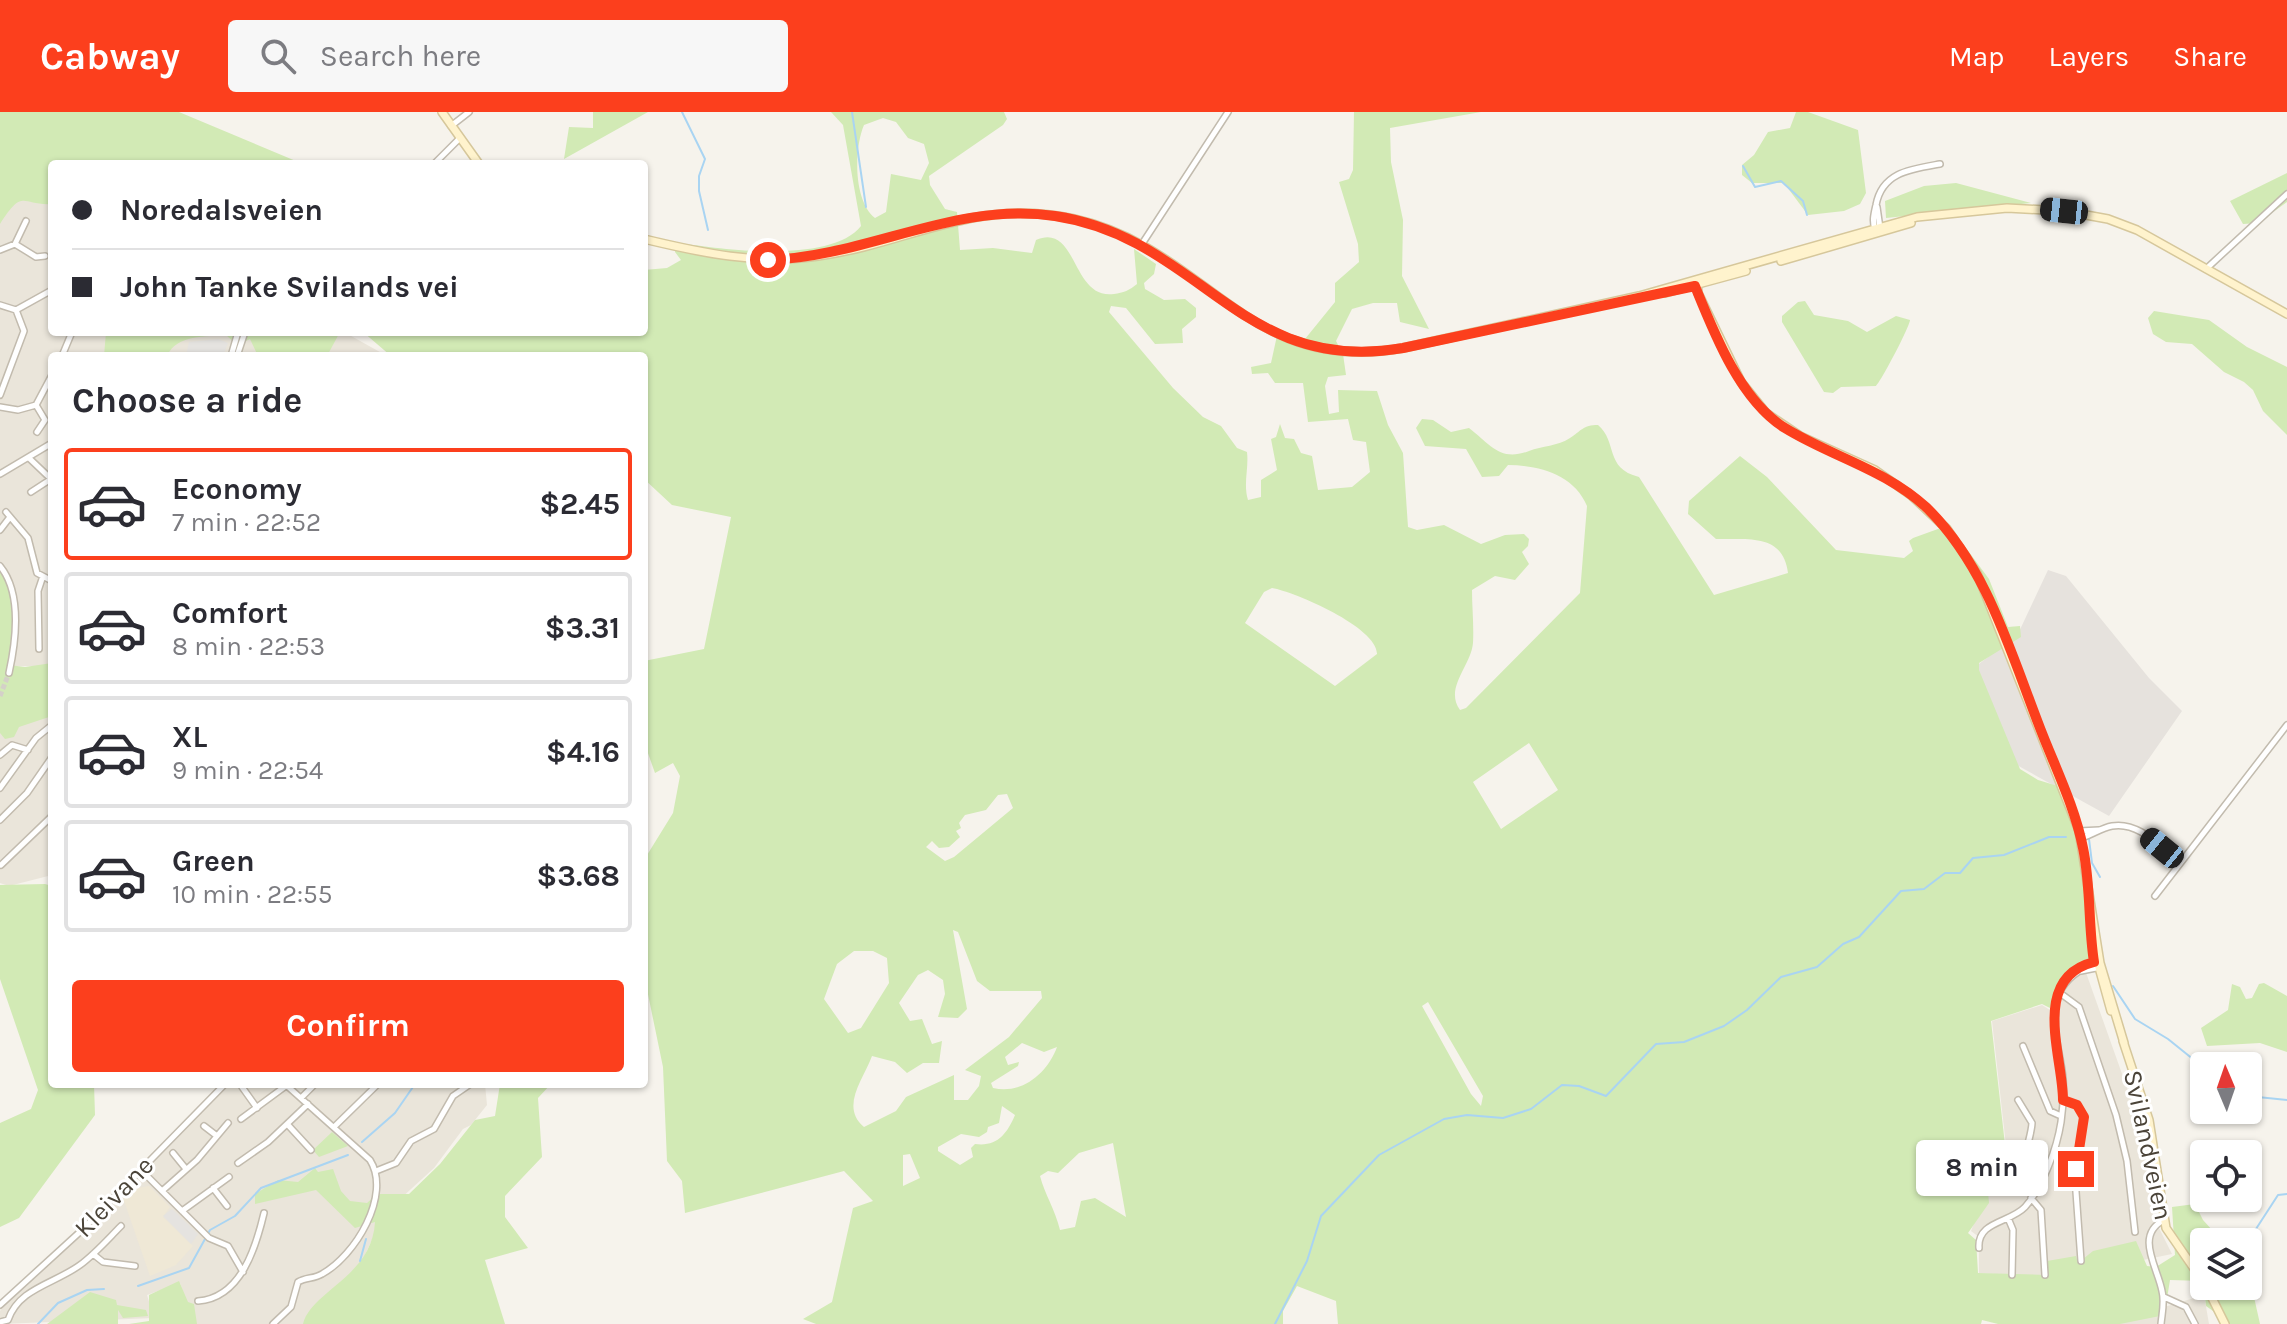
<!DOCTYPE html>
<meta charset="utf-8">
<style>
:root{--surface:#fff;--page:#f7f7f7;--text:#2b2b33;--muted:#7c7c81;--line:#e1e1e2;--accent:#fc3f1d}
body{margin:0;font-family:Karla,sans-serif;background:var(--page);color:var(--text);height:100vh;display:flex;flex-direction:column;font-size:30px;white-space:nowrap}
*{box-sizing:border-box;margin:0}
p{font-size:26px;color:var(--muted)}
.icon{flex:none;width:44px;height:44px;fill:none;stroke:currentColor;stroke-width:2;stroke-linecap:round;stroke-linejoin:round}
.map{position:relative;flex:1;overflow:hidden}
.panel{position:absolute;left:48px;top:240px;width:600px;height:736px;display:flex;flex-direction:column;background:var(--surface);border-radius:8px;box-shadow:0 2px 6px #0004}
.panel>*{flex:none}
.banner{position:absolute;left:48px;top:48px;width:600px;height:176px;border-radius:8px;box-shadow:0 2px 6px #0004;display:grid;align-content:center;height:176px;padding:0 24px;background:var(--surface)}
.needle{width:52px;rotate:358deg}
.tools{position:absolute;left:2190px;top:940px;display:grid;gap:16px}
.tools a{display:grid;place-items:center;width:72px;height:72px;border-radius:8px;background:var(--surface);box-shadow:0 2px 6px #0004;font-size:40px}
.end{position:absolute;width:36px;height:36px;margin:-18px;border:10px solid #fc3f1d;background:#fff;box-shadow:0 0 0 4px #fff}
.from{border-radius:50%}
.bubble{position:absolute;height:56px;border-radius:8px;background:var(--surface);box-shadow:0 2px 6px #0004;font-size:26px;font-weight:700;line-height:56px;text-align:center}
.car{position:absolute;width:24px;height:48px;margin:-24px -12px;border-radius:10px;box-shadow:0 0 6px 2px #0007;background:linear-gradient(#222 24%,#8ab4d8 0 40%,#222 0 76%,#8ab4d8 0 86%,#222 0)}
.banner b{display:flex;align-items:center;gap:28px;height:76px;font-size:30px}
.banner b+b{border-top:2px solid var(--line)}
.banner i{width:20px;height:20px;background:var(--text)}
ul{padding:0;list-style:none}
li{display:flex;align-items:center;gap:24px;height:112px;margin:0 16px 12px;padding:0 8px;border:4px solid var(--line);border-radius:8px}
li div{flex:1}
li b{display:block;font-size:30px}
li em{font-style:normal;font-weight:700}
li.selected{border-color:var(--accent)}
li>.icon{width:72px;height:72px;stroke-width:1.5}
h2{padding:0 24px;font-size:36px;line-height:96px}
.cta{display:flex;gap:16px;margin-top:auto;padding:16px 24px}
.cta a{flex:1;height:92px;border-radius:8px;background:var(--accent);color:#fff;font-size:32px;font-weight:700;line-height:92px;text-align:center}
header{display:flex;align-items:center;gap:48px;box-sizing:border-box;height:112px;padding:0 40px;background:var(--accent);color:#fff}
header strong{font-size:38px}
nav{display:flex;gap:44px;margin-inline-start:auto;font-size:28px}
.search{width:560px;height:72px;background:var(--page);display:flex;align-items:center;gap:20px;box-sizing:border-box;padding:0 28px;border-radius:8px;color:var(--muted);font-size:30px}
.map>svg:first-child{display:block}
.residential{fill:#eae5da}
.industrial{fill:#e6e2dd}
.education{fill:#efe8d6}
.green{fill:#d2eab5;fill-rule:evenodd}
.parking{fill:#e5e3e0}
.lines{fill:none;stroke-linecap:round;stroke-linejoin:round}
.stream{stroke:#a9d4f2;stroke-width:2}
.street-tunnel{stroke:#d4d0c8;stroke-width:5;stroke-dasharray:5 2.5;stroke-linecap:butt}
.street-casing{stroke:#c2bbae;stroke-width:8}
.secondary-casing{stroke:#d6c79b;stroke-width:10}
.street{stroke:#fff;stroke-width:5}
.secondary{stroke:#fff3cd;stroke-width:7}
.route{stroke:#fc3f1d;stroke-width:10}
.labels{text-anchor:middle;dominant-baseline:central;stroke-width:6;stroke-linejoin:round;paint-order:stroke}
.street-label{font-size:26px;fill:#4b4439;stroke:#fff}
</style>
<header>
<strong>Cabway</strong>
<div class="search"><svg class="icon" aria-label="search" viewBox="0 0 24 24"><circle cx="10" cy="10" r="6"/><path d="M15 15l6 6"/></svg>Search here</div>
<nav><a>Map</a><a>Layers</a><a>Share</a></nav>
</header>
<div class="map">
<svg width="2287" height="1212" viewBox="0 0 2287 1212">
<rect width="100%" height="100%" fill="#f6f3ec"/>
<path class="residential" d="M0,72L52,78V220H344L387,244H52V591L44,554H13L16,489L13,472L0,451Z
M52,602V763L9,774L0,771V616Z
M2084,855L2142,1018L2153,1104L2172,1142L2056,1166L1979,1161V1125L1971,1119L1987,1079L2010,1069L1992,909L2042,893L2053,900L2066,870Z
M230,972H485L487,993L471,1013L463,1017L434,1056L375,1110L377,1117L364,1145L317,1212H194L180,1171L147,1183L154,1206L0,1212V1199L8,1189L83,1121Z
M2204,1183L2209,1212H2108Z"/>
<path class="industrial" d="M2048,458L2066,464L2149,566L2182,599L2109,704L2015,652L1976,554L2017,524Z"/>
<path class="education" d="M149,1074L170,1095L163,1105L193,1134L176,1153L150,1164L123,1086L132,1077Z"/>
<path class="green" d="M0,0H179L303,52H52V92C21,94 24,75 0,112Z
M593,0H648L564,47L569,15L593,16Z
M831,0H1004L1007,7L1003,13L929,64L930,73L945,97L957,100L960,138L993,136L1032,141L1036,128C1078,110 1071,188 1114,182C1123,181 1130,178 1137,172L1134,137L1156,152L1154,162L1144,171L1145,177L1164,188L1185,187L1196,196V205L1182,217L1183,231L1155,232L1126,196L1111,194L1109,200L1173,276L1203,305L1221,314L1237,336L1247,340C1249,356 1243,372 1248,388L1261,385V368L1277,358L1271,327L1276,325L1280,312L1285,326L1294,327L1301,341L1312,344L1318,378L1352,375L1370,360L1366,330L1353,328L1348,307L1308,310L1303,271H1275L1268,261L1252,262L1251,255L1271,251L1278,219L1305,227L1335,190V171L1359,150L1358,132L1339,70L1349,67L1353,58L1354,0H1481L1390,16L1391,50L1403,108L1402,164L1429,217L1400,210L1397,191H1373L1352,197L1336,229L1343,242L1346,263L1328,265L1325,274L1329,302L1339,300L1338,278L1377,279L1388,313L1403,341L1408,415L1417,418L1444,413L1481,432L1505,423L1524,422L1529,427L1528,434L1522,440L1529,452L1515,468L1495,464L1472,478C1472,495 1474,514 1473,531C1471,554 1444,576 1460,598L1466,596L1580,481L1587,394C1574,362 1538,353 1508,353L1499,364L1482,365L1466,337L1425,334L1416,316L1422,307L1433,308L1451,320L1469,316C1491,333 1500,350 1529,339C1542,334 1558,334 1570,326C1581,319 1583,313 1598,313C1618,330 1604,356 1639,365L1714,483L1788,461C1783,421 1748,428 1716,427L1688,402L1689,389L1740,344L1767,365L1836,438L1904,446L1913,439L1909,429L1913,426L1949,413L1989,467L2008,515L2020,514L2021,525L1979,551V558L2020,657L2038,668L2061,675C2081,729 2086,780 2090,837L2089,847L2062,868L2050,896L2042,892L1991,909L2009,1068L1988,1080L1989,1091L1968,1121L1976,1128L1978,1161L2047,1163V1149L2076,1144L2078,1151L2093,1139L2136,1129L2147,1154L2156,1155L2175,1143L2172,1095L2195,1092L2203,1108L2223,1130H2204V1174H2248V1158L2260,1212H2222L2220,1204L2206,1194L2203,1169L2170,1168L2165,1199L2160,1204L2120,1212H1998L1982,1208L1981,1212H1338L1336,1189L1297,1174L1283,1199V1212H816L803,1207L832,1190L853,1096L873,1089L844,1059L685,1101L682,1069L667,1049L663,955L644,863V748L673,701L680,664L673,651L655,661L644,630V549L704,537L731,405L672,393L644,367V244H391L363,220H644V158L667,156L681,148L675,140V130C720,138 831,152 861,114L843,13ZM883,6L896,10L908,26L924,32L929,51L921,68L891,62L886,100L875,106C853,89 854,36 864,13ZM1272,476C1296,480 1378,516 1377,542L1335,574L1245,511L1264,480ZM1529,631L1558,678L1501,717L1473,670ZM1007,682L1013,696L954,745L945,749L926,735L932,729L939,736L949,735L960,725L956,719L961,716L959,711L965,703L986,698L998,683ZM953,818L958,820L977,869L990,879H1041L1042,886L1009,925L965,958L981,964L979,974L968,988H954V963L906,985L896,999L864,1015C840,995 863,968 872,944L895,950L907,961L923,951H939L942,929L932,932L922,907L910,909L899,891L918,863L928,858L943,868L945,882L938,905L958,906L967,897ZM854,839H873L887,846L889,871L861,916L848,921L824,887L837,852ZM1428,890L1483,984L1481,994L1471,982L1422,894ZM1022,931L1044,940L1057,935C1048,960 1023,983 993,976L991,971L1018,954L1019,950L1008,953L1005,945ZM1002,994L1015,1003C1007,1022 997,1035 975,1032L971,1036L973,1045L960,1053L938,1039V1035L961,1022L979,1025L987,1020L988,1015L999,1011ZM1113,1031L1126,1105L1095,1086L1081,1089L1075,1115L1060,1118C1055,1097 1045,1083 1040,1064L1048,1059L1058,1061L1079,1041ZM910,1042L920,1066L903,1074V1043Z
M1796,0H1808L1858,18L1866,81L1860,92L1844,99L1808,103L1784,71H1752L1742,63V53L1754,43L1768,20L1790,16Z
M2287,61V90L2258,111L2243,112L2230,89Z
M1956,71L2031,91L1886,106L1885,89L1924,74Z
M1805,189L1814,203L1848,209L1867,220L1896,204L1910,208C1910,214 1882,268 1876,274L1841,275L1833,281L1824,280L1782,210V204L1798,190Z
M2154,199L2209,208L2247,235L2287,255V323L2263,299L2253,278L2244,270L2224,260L2192,232L2166,230L2153,222L2148,206Z
M106,220H340L327,244H258L250,227L237,233L226,223C206,225 177,222 167,244H104Z
M0,456C17,484 13,522 9,553L25,555L52,551V604L19,615L14,625L5,627L0,621Z
M45,772L52,774V972H94L95,1003L19,1106L0,1115V1011L31,997L38,978L0,867V773Z
M2264,871L2287,884V940L2260,931L2207,934L2201,916L2228,898L2232,872L2240,875L2246,887L2252,886L2259,872Z
M500,972H551L538,986L542,1045L505,1084V1105L528,1136L485,1148L505,1212H303C311,1179 372,1165 375,1110L355,1116L316,1078L255,1092V1082L278,1068L298,1070L315,1056L318,1060L333,1057L341,1079L350,1089L367,1091L377,1082H409L440,1052L475,1008L495,1004Z
M332,1020L348,1034L319,1045L313,1038Z
M179,1169L188,1190L194,1192L197,1212H129L149,1209V1183Z
M90,1180L116,1188L117,1193L146,1198L148,1204L123,1206L118,1198V1212H47Z"/>
<path class="parking" d="M218,227L228,231L224,241L186,244L189,230Z
M172,1097L198,1122L191,1132L163,1104Z"/>
<g class="lines">
<path class="stream" d="M682,0L705,47L699,64V79L708,118
M852,0L866,95
M1743,54L1755,75L1781,69L1803,89L1807,103
M2089,727L2092,751L2100,765
M2113,874L2135,907L2168,927L2204,956
M2248,984L2287,988
M362,1030L395,1001L415,972
M2235,1130L2254,1120L2278,1083L2287,1082
M360,1149L366,1127
M138,1174L189,1156L210,1118L235,1104L261,1076L348,1043
M38,1212L58,1191L87,1178L104,1177
M1275,1212L1307,1149L1321,1104L1379,1043L1444,1007L1467,1003L1503,1006L1531,997L1562,973L1579,974L1606,984L1656,932L1684,930L1724,914L1747,898L1781,865L1817,855L1843,832L1859,825L1901,779L1924,777L1945,761H1960L1973,746L2004,743L2049,725H2066"/>
<path class="street-tunnel" d="M0,584L9,561"/>
<g class="street-casing">
<path id="street" d="M451,14L469,0
M434,52L459,27
M1877,95L1880,116
M1875,117C1872,109 1874,102 1876,93C1882,60 1911,57 1940,52
M15,132L26,109
M1142,132L1228,0
M0,138L15,132L36,145L45,144
M2206,157L2287,82
M0,193L16,198L24,219L0,283
M16,198L52,178
M62,244L72,220
M231,244L238,220
M237,244L245,220
M36,293L45,308L37,320
M0,295L18,298L36,293L52,263
M30,347L51,367
M0,362L52,331
M31,380L51,367
M6,400L28,426L37,461L52,469
M0,418L10,405
M0,454C22,481 16,529 9,561
M39,537L38,479L42,467
M0,643L12,633L28,638
M0,676L36,626L52,613
M0,708L27,681L52,645
M2079,719L2099,718
M2081,726C2092,723 2101,716 2112,714C2139,709 2161,736 2180,750
M1,753L52,704
M2155,784L2287,613
M2081,859L2096,856L2100,851
M2060,881L2079,895L2116,1003L2127,1049L2135,1120
M2023,934L2050,999L2061,1004
M242,975L257,996
M301,986L315,972
M2018,988L2032,1011C2031,1031 2014,1058 2038,1071
M2063,988L2077,993L2084,1005L2075,1066L2081,1149
M241,1007L287,973
M288,1013L311,1038
M204,1014L217,1024
M334,1015L378,972
M173,1041L186,1057
M238,1051L268,1030L308,992
M141,1058L209,1126L228,1134L243,1160
M376,1059L396,1051L411,1029L434,1017L453,984L469,973
M213,1076L227,1094
M162,1079L197,1048L228,1011
M2031,1086L2041,1098L2045,1163
M182,1099L229,1065
M2008,1106L2013,1118L2012,1163
M1979,1136C1977,1109 2010,1111 2025,1095C2043,1075 2057,1036 2061,1010C2063,996 2064,982 2063,967C2060,930 2038,887 2078,860C2086,854 2089,850 2099,851
M93,1142L103,1150L135,1154
M2164,1185L2186,1195L2195,1212
M198,1189C241,1186 256,1135 264,1101
M0,1193L82,1118L225,972
M0,1210L8,1208C19,1176 54,1172 80,1153C95,1142 108,1127 121,1114
M273,1212L291,1195L298,1170C306,1165 314,1167 322,1162C355,1144 392,1083 370,1048L285,972
M2161,1212C2162,1201 2165,1190 2162,1179C2158,1156 2134,1123 2164,1108"/>
</g>
<g class="secondary-casing">
<path id="secondary" d="M442,0L479,52
M644,127C702,141 758,153 818,144C911,131 974,85 1074,107C1209,137 1245,264 1403,236L1639,184L1917,105L2007,96L2064,99L2108,107L2137,118L2287,202
M1781,149L1911,111
M1697,168L1698,181L1741,270L1766,301L1800,324L1875,358L1912,384L1947,417L1977,461L2079,719L2100,851L2124,931
M1665,181L1746,159
M2092,830L2111,899
M2123,929L2149,1008L2166,1116L2204,1171
M2206,1174L2225,1212"/>
</g>
<use href="#street" class="street"/>
<use href="#secondary" class="secondary"/>
</g>
<g class="lines">
<path class="route" d="M768,148C867,145 955,89 1055,104C1201,126 1240,264 1403,236L1695,174C1714,221 1740,288 1785,316C1832,345 1885,357 1927,396C1987,455 2010,539 2040,616C2055,655 2075,695 2083,736C2091,774 2088,812 2094,850C2030,866 2063,945 2063,988L2077,993L2084,1005L2076,1057"/>
</g>
<g class="labels">
<g class="street-label">
<text transform="translate(2148 1033) rotate(78)">Svilandveien</text>
<text transform="translate(114 1085) rotate(-46)">Kleivane</text>
</g>
</g>
</svg>
<div class="tools">
<a><svg class="needle" viewBox="-14 -14 28 28"><path d="M0-13l5 13h-10z" fill="#e53935"/><path d="M0 13l5-13h-10z" fill="#7c7c81"/></svg></a>
<a><svg class="icon" aria-label="locate" viewBox="0 0 24 24"><circle cx="12" cy="12" r="6"/><path d="M12 2v4M12 18v4M2 12h4M18 12h4"/></svg></a>
<a><svg class="icon" aria-label="layers" viewBox="0 0 24 24"><path d="M12 4l9 5-9 5-9-5zM3 14l9 5 9-5"/></svg></a>
</div>
<i class="end from" style="left:768px;top:148px"></i>
<i class="end" style="left:2076px;top:1057px"></i>
<div class="bubble" style="left:1916px;top:1028px;width:132px">8 min</div>
<i class="car" style="left:2064px;top:99px;rotate:276deg"></i>
<i class="car" style="left:2162px;top:736px;rotate:309deg"></i>
<div class="banner">
<b><i class="from"></i>Noredalsveien</b>
<b><i></i>John Tanke Svilands vei</b>
</div>
<section class="panel">
<h2>Choose a ride</h2>
<ul>
<li class="selected"><svg class="icon" aria-label="car" viewBox="0 0 24 24"><path d="M5 17H2v-5l4-1 3-4h7l3 4 3 1v5h-3M9 17h6M6 11h13"/><circle cx="7" cy="17" r="2"/><circle cx="17" cy="17" r="2"/></svg><div><b>Economy</b><p>7 min · 22:52</p></div><em>$2.45</em></li>
<li><svg class="icon" aria-label="car" viewBox="0 0 24 24"><path d="M5 17H2v-5l4-1 3-4h7l3 4 3 1v5h-3M9 17h6M6 11h13"/><circle cx="7" cy="17" r="2"/><circle cx="17" cy="17" r="2"/></svg><div><b>Comfort</b><p>8 min · 22:53</p></div><em>$3.31</em></li>
<li><svg class="icon" aria-label="car" viewBox="0 0 24 24"><path d="M5 17H2v-5l4-1 3-4h7l3 4 3 1v5h-3M9 17h6M6 11h13"/><circle cx="7" cy="17" r="2"/><circle cx="17" cy="17" r="2"/></svg><div><b>XL</b><p>9 min · 22:54</p></div><em>$4.16</em></li>
<li><svg class="icon" aria-label="car" viewBox="0 0 24 24"><path d="M5 17H2v-5l4-1 3-4h7l3 4 3 1v5h-3M9 17h6M6 11h13"/><circle cx="7" cy="17" r="2"/><circle cx="17" cy="17" r="2"/></svg><div><b>Green</b><p>10 min · 22:55</p></div><em>$3.68</em></li>
</ul>
<div class="cta"><a>Confirm</a></div>
</section>
</div>
